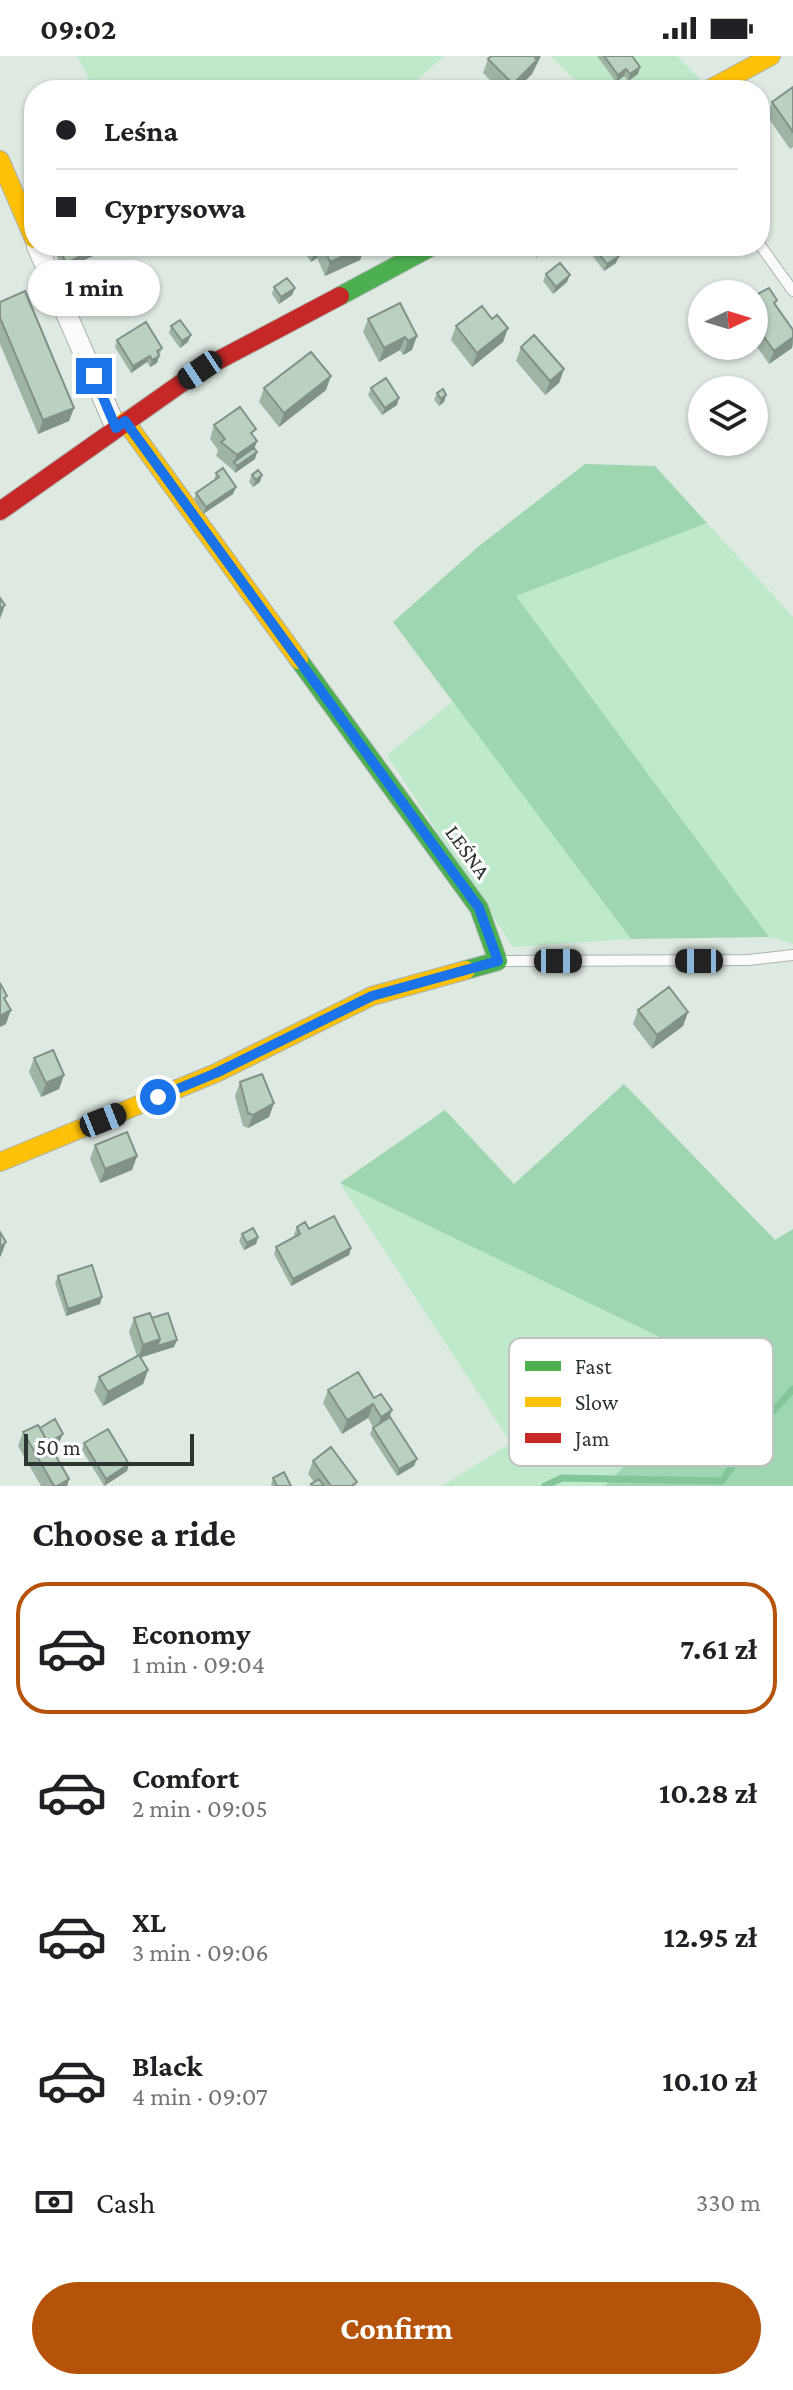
<!DOCTYPE html>
<meta charset="utf-8">
<style>
:root{--surface:#fff;--page:#f6f6f6;--text:#202124;--muted:#757577;--line:#e0e0e0;--accent:#b45309}
body{margin:0;font-family:"Crimson Pro",serif;background:var(--page);color:var(--text);height:100vh;display:flex;flex-direction:column;font-size:30px;white-space:nowrap}
*{box-sizing:border-box;margin:0}
p{font-size:26px;color:var(--muted)}
.icon{flex:none;width:44px;height:44px;fill:none;stroke:currentColor;stroke-width:2;stroke-linecap:round;stroke-linejoin:round}
.map{position:relative;height:1430px;overflow:hidden}
.side{display:flex;flex-direction:column;background:var(--surface);flex:1}
.side>*{flex:none}
.hud{position:absolute;left:24px;top:24px;width:746px;height:176px;border-radius:32px;box-shadow:0 2px 6px #0004;display:grid;align-content:center;height:176px;padding:0 32px;background:var(--surface)}
.needle{width:52px;rotate:86deg}
.fabs{position:absolute;left:688px;top:224px;display:grid;gap:16px}
.fabs a{display:grid;place-items:center;width:80px;height:80px;border-radius:50%;background:var(--surface);box-shadow:0 2px 6px #0004;font-size:40px}
.scale{position:absolute;left:24px;bottom:20px;width:170px;box-sizing:border-box;padding-left:8px;border:4px solid #2d352f;border-top:0;font-size:22px;line-height:28px;white-space:nowrap;color:#2d352f;-webkit-text-stroke:6px #fff;paint-order:stroke}
.end{position:absolute;width:36px;height:36px;margin:-18px;border:10px solid #1a73e8;background:#fff;box-shadow:0 0 0 4px #fff}
.from{border-radius:50%}
.bubble{position:absolute;height:56px;border-radius:28px;background:var(--surface);box-shadow:0 2px 6px #0004;font-size:26px;font-weight:700;line-height:56px;text-align:center}
.car{position:absolute;width:24px;height:48px;margin:-24px -12px;border-radius:10px;box-shadow:0 0 6px 2px #0007;background:linear-gradient(#222 24%,#8ab4d8 0 40%,#222 0 76%,#8ab4d8 0 86%,#222 0)}
.hud b{display:flex;align-items:center;gap:28px;height:76px;font-size:30px}
.hud b+b{border-top:2px solid var(--line)}
.hud i{width:20px;height:20px;background:var(--text)}
ul{padding:0;list-style:none}
li{display:flex;align-items:center;gap:24px;height:132px;margin:0 16px 12px;padding:0 16px;border:4px solid transparent;border-radius:32px}
li div{flex:1}
li b{display:block;font-size:30px}
li em{font-style:normal;font-weight:700}
li.active{border-color:var(--accent)}
li>.icon{width:72px;height:72px;stroke-width:1.5}
h2{padding:0 32px;font-size:36px;line-height:96px}
.pay{display:flex;align-items:center;gap:20px;height:88px;padding:0 32px;font-size:30px}
.pay p{margin-inline-start:auto}
.button{display:flex;gap:16px;margin-top:auto;padding:16px 32px}
.button a{flex:1;height:92px;border-radius:48px;background:var(--accent);color:#fff;font-size:32px;font-weight:700;line-height:92px;text-align:center}
.status{display:flex;justify-content:space-between;align-items:center;height:56px;padding:0 40px;background:var(--surface);direction:ltr}
.status svg{height:22px;fill:currentColor}
.map>svg:first-child{display:block}
.green{fill:#bee9cb}
.forest{fill:#9ed6b2}
.lines{fill:none;stroke-linecap:round;stroke-linejoin:round}
.stream{stroke:#82c69a;stroke-width:7}
.lane-casing{stroke:#acb4ae;stroke-width:12}
.street-casing{stroke:#acb4ae;stroke-width:22}
.fast-casing{stroke:#acb4ae;stroke-width:20}
.slow-casing{stroke:#acb4ae;stroke-width:20}
.jam-casing{stroke:#acb4ae;stroke-width:20}
.lane{stroke:#fafcfa;stroke-width:10}
.street{stroke:#fafcfa;stroke-width:20}
.fast{stroke:#4caf50;stroke-width:18}
.slow{stroke:#ffc107;stroke-width:18}
.jam{stroke:#c62828;stroke-width:18}
.wall{fill:#a0b4a6}
.shaded-wall{fill:#829287}
.building{fill:#bad1c1;stroke:#829287;stroke-width:2}
.route{stroke:#1a73e8;stroke-width:10}
.labels{text-anchor:middle;dominant-baseline:central;stroke-width:6;stroke-linejoin:round;paint-order:stroke}
.street-label{font-size:22px;fill:#2d352f;stroke:#fff}
.key{fill:#fff;stroke:#c0c2c1;stroke-width:2}
.key-label{font-size:22px;fill:#2d352f}
</style>
<div class="status"><b>09:02</b><svg viewBox="0 0 49 12"><path d="M0 12V9h3v3zM5 12V6h3v6zM10 12V3h3v9zM15 12V0h3v12zM26 1h20v11H26zM47 4h2v5h-2z"/></svg></div>
<div class="map">
<svg width="793" height="1430" viewBox="0 0 793 1430">
<rect width="100%" height="100%" fill="#dee9e1"/>
<path class="green" d="M77,0H444L406,34H95Z
M551,0H677L700,23L678,34H585Z
M707,467L793,561V888L769,881L515,539Z
M453,645L631,883L513,891L387,699Z
M340,1127L730,1315L666,1367L605,1430H442L511,1387Z"/>
<path class="forest" d="M585,408L655,410L707,467L516,540L769,881L631,883L393,566L479,490Z
M624,1028L775,1184L793,1173V1430H605L666,1367L730,1315L340,1127L445,1054L514,1128Z"/>
<g class="lines">
<path class="stream" d="M545,1430L562,1422L722,1425L757,1373L793,1333"/>
<g class="lane-casing">
<path id="lane" d="M760,189L793,235
M500,905L748,904L793,899"/>
</g>
<g class="street-casing">
<path id="street" d="M37,190L116,372"/>
</g>
<g class="fast-casing">
<path id="fast" d="M340,240L433,190
M299,604L479,852L498,905L466,914"/>
</g>
<g class="slow-casing">
<path id="slow" d="M708,34L771,0
M0,104L34,183
M125,365L299,604
M0,1106L216,1017L372,940L466,914"/>
</g>
<g class="jam-casing">
<path id="jam" d="M0,455L200,314L340,240"/>
</g>
<use href="#lane" class="lane"/>
<use href="#street" class="street"/>
<use href="#fast" class="fast"/>
<use href="#slow" class="slow"/>
<use href="#jam" class="jam"/>
</g>
<path class="wall" d="M597,0H632L640,11L638,18L628,25L624,20L616,26Z
M488,3L538,7L534,11L532,18L516,34H500L483,17Z
M793,31V91L790,93L767,60L772,46Z
M55,190H97L95,199L63,214L54,194Z
M306,190H365L360,204L325,220L317,202L311,206L304,196Z
M529,190H562L553,198L549,192L536,201Z
M585,190H611L616,207L604,215Z
M546,218L567,226L553,238L543,225Z
M274,231L295,232L292,239L279,248L272,238Z
M754,240L776,249L793,274V288L792,292L769,308L757,291L753,294L750,290H754Z
M0,246L74,352L69,365L38,378L0,288Z
M400,247L412,294L403,299L400,294L379,306L363,276L368,263Z
M171,270L188,286L180,292L169,277Z
M456,270L508,272L503,286L472,311L451,284Z
M117,284L162,292L157,307L150,311L147,306L131,317L115,291Z
M521,291L564,313L559,327L545,339L516,305Z
M264,332L326,334L279,371L259,346Z
M371,332L397,349L382,359L368,339Z
M437,337L446,339L444,346L439,350L434,344Z
M214,369L253,380L257,385L254,392L255,403L235,417L232,413L216,400L218,394L210,383Z
M216,417L236,431L233,438L203,458L194,444L196,437L214,425Z
M252,419L260,426L253,431L249,426Z
M638,954L688,956L683,970L652,993L633,968Z
M34,1002L64,1019L59,1033L41,1041L29,1016Z
M240,1026L274,1047L269,1061L248,1072L243,1070L235,1040Z
M95,1089L137,1100L132,1114L100,1127L90,1103Z
M297,1171L309,1173L351,1192L349,1199L291,1230L274,1198L276,1191L295,1180L294,1178Z
M242,1178L258,1181L256,1188L244,1194L239,1185Z
M58,1220L100,1248L66,1260L55,1227Z
M134,1262H152L177,1284L174,1291L140,1302L148,1314L143,1328L103,1350L94,1335L99,1321L137,1300L129,1276Z
M328,1334L374,1342L390,1361L414,1410L397,1420L370,1378L373,1371L368,1362L342,1378L323,1347Z
M40,1372L60,1385L51,1391L69,1423L67,1430H41L18,1390L23,1376Z
M84,1387L129,1408L127,1415L104,1430L82,1394Z
M313,1405L357,1426L355,1430H310L314,1426L308,1418Z
M273,1422L291,1430H271Z"/>
<path class="shaded-wall" d="M536,0H541L532,18L516,34H511L513,28Z
M640,11L638,18L628,25L630,18Z
M626,13L624,20L616,26L618,19Z
M319,190H321L317,202L311,206L316,192Z
M365,190L360,204L325,220L330,206Z
M540,190H549V192L536,201Z
M555,190H562L553,198Z
M98,192L95,199L63,214L66,207Z
M619,200L616,207L604,215L607,208Z
M570,219L567,226L553,238L556,231Z
M295,232L292,239L279,248L281,241Z
M508,272L503,286L472,311L477,297Z
M762,278L757,291L753,294L758,280Z
M191,279L188,286L180,292L182,285Z
M417,280L412,294L403,299L408,285Z
M405,281L400,294L379,306L384,292Z
M793,281L792,292L769,308L774,295Z
M150,300L147,306L131,317L133,310Z
M159,300L157,307L150,311L152,304Z
M564,313L559,327L545,339L550,325Z
M331,320L326,334L279,371L284,357Z
M446,339L444,346L439,350L441,343Z
M399,342L397,349L382,359L385,352Z
M74,352L69,365L38,378L43,364Z
M257,385L252,399L234,406L237,399Z
M257,396L255,403L235,417L237,410Z
M262,419L260,426L253,431L256,424Z
M236,431L233,438L203,458L206,451Z
M5,549L0,563V553Z
M11,954L6,968L0,971V960Z
M688,956L683,970L652,993L657,979Z
M64,1019L59,1033L41,1041L46,1027Z
M274,1047L269,1061L248,1072L253,1059Z
M137,1100L132,1114L100,1127L105,1113Z
M258,1181L256,1188L244,1194L247,1187Z
M6,1186L1,1200L0,1201V1191Z
M351,1192L349,1199L291,1230L293,1223Z
M102,1241L100,1248L66,1260L68,1253Z
M160,1283L177,1284L174,1291L138,1302L143,1289Z
M148,1314L143,1328L103,1350L108,1336Z
M373,1348L368,1362L342,1378L347,1364Z
M392,1354L387,1368L376,1375L381,1361Z
M63,1378L60,1385L41,1396L43,1389Z
M417,1403L414,1410L397,1420L399,1413Z
M129,1408L127,1415L104,1430L106,1423Z
M69,1423L67,1430H57Z"/>
<path class="building" d="M491,0H536L535,2L537,4L513,28L488,3Z
M604,0H632L640,11L630,18L626,13L618,19Z
M79,29L81,34H67Z
M793,31V76L772,46Z
M58,190H97L98,192L66,207Z
M323,190H365L330,206Z
M592,190H611L619,200L607,208Z
M560,207L570,219L556,231L546,218Z
M287,222L295,232L281,241L274,231Z
M769,232L777,244L774,247L793,274V281L774,295L762,278L758,280L754,275V240Z
M25,235L74,352L43,364L0,262V246Z
M400,247L417,280L408,285L405,281L384,292L368,263Z
M482,250L492,263L497,259L508,272L477,297L456,270Z
M180,264L191,279L182,285L171,270Z
M146,266L162,292L157,295L159,300L152,304L150,300L133,310L117,284Z
M534,279L564,313L550,325L521,291Z
M311,296L331,320L284,357L264,332Z
M386,322L399,342L385,352L371,332Z
M443,333L446,339L441,343L437,337Z
M240,351L256,373L251,377L257,385L237,399L221,386L225,383L214,369Z
M254,392L257,396L237,410L234,406Z
M223,412L236,431L206,451L196,437L219,421L216,417Z
M258,414L262,419L256,424L252,419Z
M0,542L5,549L0,553Z
M0,927L7,940L4,942L11,954L0,960Z
M669,931L688,956L657,979L638,954Z
M53,994L64,1019L46,1027L34,1002Z
M262,1018L274,1047L253,1059L248,1057L240,1026Z
M127,1076L137,1100L105,1113L95,1089Z
M334,1160L351,1192L293,1223L276,1191L300,1178L297,1171L305,1166L309,1173Z
M253,1172L258,1181L247,1187L242,1178Z
M0,1176L6,1186L0,1191Z
M92,1209L102,1241L68,1253L58,1220Z
M150,1257L160,1283L143,1289L134,1262Z
M168,1257L177,1284L157,1290L160,1283L152,1262Z
M139,1299L148,1314L108,1336L99,1321Z
M358,1316L374,1342L381,1338L392,1354L381,1361L373,1348L347,1364L328,1334Z
M390,1361L417,1403L399,1413L373,1372Z
M55,1363L63,1378L48,1387L40,1372Z
M38,1369L69,1423L57,1430H54L23,1376Z
M108,1373L129,1408L106,1423L84,1387Z
M331,1391L357,1426L351,1430H331L313,1405Z
M284,1416L291,1430H277L273,1422Z
M319,1423L324,1430H313L311,1428Z"/>
<g class="lines">
<path class="route" d="M94,320L116,372L125,365L479,852L498,905L372,940L216,1017L158,1041"/>
</g>
<g class="labels">
<g class="street-label">
<text transform="translate(468 796) rotate(54)">LEŚNA</text>
</g>
</g>
<rect x="509" y="1282" width="264" height="128" rx="12" class="key"/>
<rect x="525" y="1305" width="36" height="10" fill="#4caf50"/>
<rect x="525" y="1341" width="36" height="10" fill="#ffc107"/>
<rect x="525" y="1377" width="36" height="10" fill="#c62828"/>
<g class="key-label">
<text x="575" y="1318">Fast</text>
<text x="575" y="1354">Slow</text>
<text x="575" y="1390">Jam</text>
</g>
</svg>
<div class="fabs">
<a><svg class="needle" viewBox="-14 -14 28 28"><path d="M0-13l5 13h-10z" fill="#e53935"/><path d="M0 13l5-13h-10z" fill="#757577"/></svg></a>
<a><svg class="icon" aria-label="layers" viewBox="0 0 24 24"><path d="M12 4l9 5-9 5-9-5zM3 14l9 5 9-5"/></svg></a>
</div>
<div class="scale">50 m</div>
<i class="end from" style="left:158px;top:1041px"></i>
<i class="end" style="left:94px;top:320px"></i>
<div class="bubble" style="left:28px;top:204px;width:132px">1 min</div>
<i class="car" style="left:200px;top:314px;rotate:236deg"></i>
<i class="car" style="left:558px;top:905px;rotate:90deg"></i>
<i class="car" style="left:699px;top:905px;rotate:270deg"></i>
<i class="car" style="left:103px;top:1064px;rotate:68deg"></i>
<div class="hud">
<b><i class="from"></i>Leśna</b>
<b><i></i>Cyprysowa</b>
</div>
</div>
<section class="side">
<h2>Choose a ride</h2>
<ul>
<li class="active"><svg class="icon" aria-label="car" viewBox="0 0 24 24"><path d="M5 17H2v-5l4-1 3-4h7l3 4 3 1v5h-3M9 17h6M6 11h13"/><circle cx="7" cy="17" r="2"/><circle cx="17" cy="17" r="2"/></svg><div><b>Economy</b><p>1 min · 09:04</p></div><em>7.61 zł</em></li>
<li><svg class="icon" aria-label="car" viewBox="0 0 24 24"><path d="M5 17H2v-5l4-1 3-4h7l3 4 3 1v5h-3M9 17h6M6 11h13"/><circle cx="7" cy="17" r="2"/><circle cx="17" cy="17" r="2"/></svg><div><b>Comfort</b><p>2 min · 09:05</p></div><em>10.28 zł</em></li>
<li><svg class="icon" aria-label="car" viewBox="0 0 24 24"><path d="M5 17H2v-5l4-1 3-4h7l3 4 3 1v5h-3M9 17h6M6 11h13"/><circle cx="7" cy="17" r="2"/><circle cx="17" cy="17" r="2"/></svg><div><b>XL</b><p>3 min · 09:06</p></div><em>12.95 zł</em></li>
<li><svg class="icon" aria-label="car" viewBox="0 0 24 24"><path d="M5 17H2v-5l4-1 3-4h7l3 4 3 1v5h-3M9 17h6M6 11h13"/><circle cx="7" cy="17" r="2"/><circle cx="17" cy="17" r="2"/></svg><div><b>Black</b><p>4 min · 09:07</p></div><em>10.10 zł</em></li>
</ul>
<div class="pay"><svg class="icon" aria-label="cash" viewBox="0 0 24 24"><path d="M3 7h18v10H3z"/><circle cx="12" cy="12" r="2"/></svg>Cash<p>330 m</p></div>
<div class="button"><a>Confirm</a></div>
</section>
